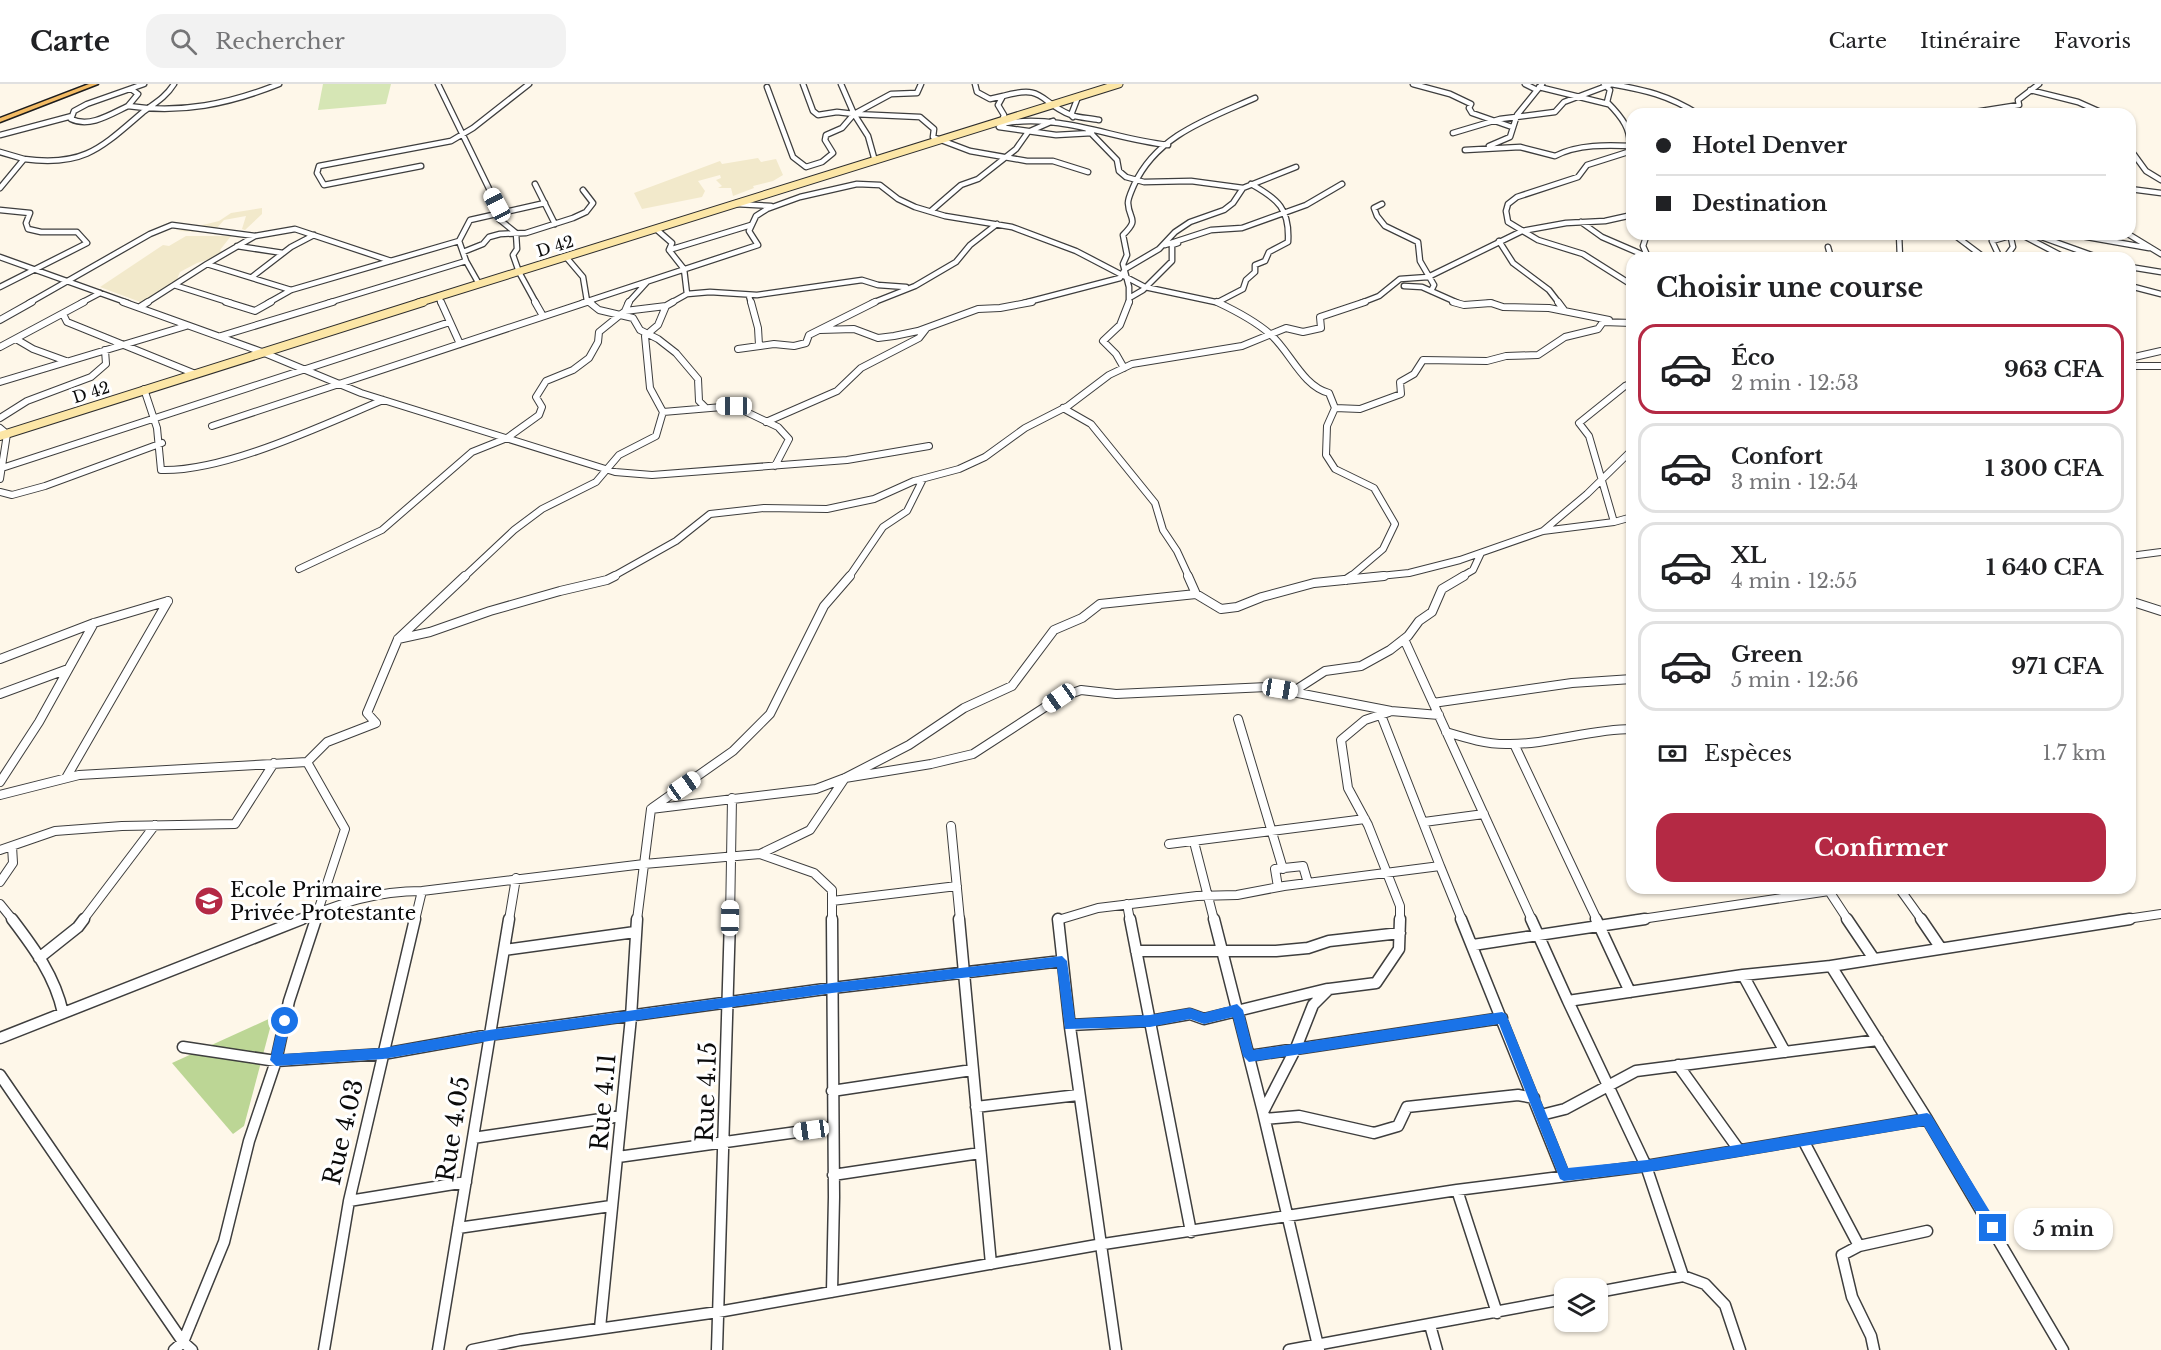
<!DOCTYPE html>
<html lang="fr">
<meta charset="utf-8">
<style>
:root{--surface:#fff;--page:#f2f2f2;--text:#202124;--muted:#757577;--line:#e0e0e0;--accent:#b42944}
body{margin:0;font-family:"Libre Baskerville",serif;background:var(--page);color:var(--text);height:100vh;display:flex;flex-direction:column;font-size:22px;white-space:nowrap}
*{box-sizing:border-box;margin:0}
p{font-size:20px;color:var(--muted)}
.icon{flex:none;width:33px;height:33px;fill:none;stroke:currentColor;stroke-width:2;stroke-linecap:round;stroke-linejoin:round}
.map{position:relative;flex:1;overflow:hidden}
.panel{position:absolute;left:1626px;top:168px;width:510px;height:642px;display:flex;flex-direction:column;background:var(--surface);border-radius:18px;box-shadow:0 2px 4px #0004}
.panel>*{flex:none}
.hud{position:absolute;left:1626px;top:24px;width:510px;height:132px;border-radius:18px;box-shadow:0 2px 4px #0004;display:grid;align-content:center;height:132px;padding:0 30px;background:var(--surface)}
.controls{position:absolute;left:1554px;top:1194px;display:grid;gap:12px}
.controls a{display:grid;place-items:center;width:54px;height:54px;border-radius:12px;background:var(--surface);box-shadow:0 2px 4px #0004;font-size:30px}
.end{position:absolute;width:27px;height:27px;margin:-14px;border:8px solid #1a73e8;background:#fff;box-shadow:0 0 0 3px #fff}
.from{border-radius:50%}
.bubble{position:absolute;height:42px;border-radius:18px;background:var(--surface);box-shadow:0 2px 4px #0004;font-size:20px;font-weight:700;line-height:42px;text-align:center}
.car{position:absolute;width:18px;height:36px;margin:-18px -9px;border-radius:8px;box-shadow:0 0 4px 2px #0007;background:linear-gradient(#fff 24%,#345 0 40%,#fff 0 76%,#345 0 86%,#fff 0)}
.hud b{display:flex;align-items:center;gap:21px;height:57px;font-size:22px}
.hud b+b{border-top:2px solid var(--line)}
.hud i{width:15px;height:15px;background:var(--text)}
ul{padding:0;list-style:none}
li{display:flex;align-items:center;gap:18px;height:90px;margin:0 12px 9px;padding:0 18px;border:3px solid var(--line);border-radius:18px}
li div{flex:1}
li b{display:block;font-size:22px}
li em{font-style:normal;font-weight:700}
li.active{border-color:var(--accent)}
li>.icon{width:54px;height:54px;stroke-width:1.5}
h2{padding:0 30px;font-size:27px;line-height:72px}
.pay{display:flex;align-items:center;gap:15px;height:66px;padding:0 30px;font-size:22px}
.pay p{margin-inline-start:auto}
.primary-button{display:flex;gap:12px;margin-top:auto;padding:12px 30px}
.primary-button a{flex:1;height:69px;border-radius:18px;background:var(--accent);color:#fff;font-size:24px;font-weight:700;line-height:69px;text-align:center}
header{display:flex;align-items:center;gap:36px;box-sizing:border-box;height:84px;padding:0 30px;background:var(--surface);border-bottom:2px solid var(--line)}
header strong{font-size:28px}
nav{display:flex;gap:33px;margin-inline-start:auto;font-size:21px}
.search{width:420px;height:54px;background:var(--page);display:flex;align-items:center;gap:15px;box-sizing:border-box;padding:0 21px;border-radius:18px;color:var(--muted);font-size:22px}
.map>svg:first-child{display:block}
.farmland{fill:#f2e9cb}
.green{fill:#d6e6b5}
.forest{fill:#bcd695}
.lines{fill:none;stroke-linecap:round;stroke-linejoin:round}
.street-far3-casing{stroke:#3e3e3e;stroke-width:7}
.street-far2-casing{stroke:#3e3e3e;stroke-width:8}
.street-far1-casing{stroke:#3e3e3e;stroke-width:10}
.street-casing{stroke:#3e3e3e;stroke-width:13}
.secondary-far1-casing{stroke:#2d2d2d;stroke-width:9}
.secondary-casing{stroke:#2d2d2d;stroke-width:10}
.primary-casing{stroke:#1c1c1c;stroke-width:3}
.street-far3{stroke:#fff;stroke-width:4.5}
.street-far2{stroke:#fff;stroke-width:6}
.street-far1{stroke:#fff;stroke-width:8}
.street{stroke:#fff;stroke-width:10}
.secondary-far1{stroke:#fce6a6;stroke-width:7}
.secondary{stroke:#fce6a6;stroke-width:8}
.primary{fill:#f3bb64;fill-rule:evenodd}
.street-bridge-casing{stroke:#3e3e3e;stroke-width:7;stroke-linecap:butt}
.street-bridge{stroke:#fff;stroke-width:4.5}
.route{fill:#1a73e8}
.labels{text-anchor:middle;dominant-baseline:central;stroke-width:6;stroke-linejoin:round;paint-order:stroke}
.far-street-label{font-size:16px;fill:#0b0b0b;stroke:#fff}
.poi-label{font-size:20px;fill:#0b0b0b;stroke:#fff;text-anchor:start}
.near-street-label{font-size:24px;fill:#0b0b0b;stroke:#fff}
</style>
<header>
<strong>Carte</strong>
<div class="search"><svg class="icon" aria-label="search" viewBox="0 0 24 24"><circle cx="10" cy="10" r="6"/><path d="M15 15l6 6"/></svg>Rechercher</div>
<nav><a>Carte</a><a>Itinéraire</a><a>Favoris</a></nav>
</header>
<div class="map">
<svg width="2161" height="1266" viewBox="0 0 2161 1266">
<rect width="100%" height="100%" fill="#fef7e9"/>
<path class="farmland" d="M758,74L761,78L776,75L783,91L773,97L753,102L754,104L733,112L731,104H718L722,102L716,96L721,94L720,91L698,97L705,107L702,113L642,125L634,109L720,77L722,80Z
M262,124V130L245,146L242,145L246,132L224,136L216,145H227L222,149L178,147L219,137L231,129Z
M186,152H231L220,166L225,170L197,179L180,188L175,200L143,219L100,203L163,161L169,162Z"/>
<path class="green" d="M323,0H391L386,20L318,26Z"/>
<path class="forest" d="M273,933L244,1042L233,1050L172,979Z"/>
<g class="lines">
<g class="street-far3-casing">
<path id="street-far3" d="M438,0L497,121L498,128
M841,0L854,30L891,10L917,9L921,0
M975,0L977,8L990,15L1003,12
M1413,0L1450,10L1471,20L1469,24L1472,29L1512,43
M1525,0L1537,6
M1604,0L1610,6L1607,18C1621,32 1634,47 1628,68L1587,81L1578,93L1517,113L1508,120L1506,127L1508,138L1538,156L1583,170L1632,201
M1611,0C1645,6 1668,11 1698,30
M767,3L793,73L806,83L822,78L833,69L825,56L826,51L842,44L854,30L837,28L818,31L813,27L803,0
M1539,3L1608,20
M131,5L138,10L128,22C181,30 229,20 279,0
M2030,6L2078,18L2105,30
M128,22C111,30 90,44 71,35L74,27L87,20L144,0
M1962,30L2019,21L2018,16L2039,0
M1073,33L1071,31L1078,13
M1099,36C1090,34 1079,34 1071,31C1038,18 1046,0 1003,12L998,21L1004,31L1002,37L1006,39C1062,30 1113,55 1168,61
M1006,39L999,43L1056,51L1092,49
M1087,45L1117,76L1119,87L1126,93L1144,98L1191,97L1243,104
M1453,49L1500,35L1555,28L1564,18L1612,0
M0,51L72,32
M1489,62L1510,53L1517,31L1542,0
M2130,65L2146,87L2161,96
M1465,66L1520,63L1555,72C1578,60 1607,61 1632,62
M0,68L24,75L0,104
M24,75C84,83 101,64 143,28C155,19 166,13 174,0
M875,77L868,52L854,30L920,33L934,45L933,53L970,67L1027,77H1053L1088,88
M421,82L324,101L317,89L319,82L451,57L473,44L529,0
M535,100L555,140
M2130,105L2161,109
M736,120L771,122
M1382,120L1374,124L1377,132L1385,142L1418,158L1420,177L1434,201L1431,207
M0,126L30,129L26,139L28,145L41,148H77L87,159L0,203
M931,127L961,101L978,95L1016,65L1028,48L1053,37
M499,132V135L516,149L517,165L513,171L519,188L536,219
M1581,138L1602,153L1646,172
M656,145L672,159L669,166L684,185L687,210L671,219
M1899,150L1900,174
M1953,150L1985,174
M2020,150L2066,174
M2033,150L2100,174
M2070,150L2149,164
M2128,150L2161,170
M1499,157L1513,179L1549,206L1559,219
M1165,161L1211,146L1242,144L1306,121L1342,100
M237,162L283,169
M1828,163L1831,174
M669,166L751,141
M463,168L483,160L489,153L500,150L526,149L573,134L586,128L593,119L583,106
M0,173L128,219
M566,173L583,193L587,217L592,219
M1645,174L1647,171L1643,162L1647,150
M2000,174L1992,157L2010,152
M2005,174L2013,163L2010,150
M207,180L255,152
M2130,183L2161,188
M252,193L291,163L314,151
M479,200L466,177L459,157L470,136L545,119
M174,201L231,219
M1404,202L1422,203L1458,219
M2130,202L2161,210
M687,210L710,208L757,211L862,196L878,201L906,203
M438,212L441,219
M749,212L751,219
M1131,213L1143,206L1172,177V161L1178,159
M1218,218L1243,205L1246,196L1255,188V181L1265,177L1269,168L1288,158C1290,125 1278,115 1251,100
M29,219L150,150L172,141L255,152L295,145L391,177
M81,219L100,209
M146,219L207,180L291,206
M268,219L291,206L459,157
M328,219L466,177
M582,219L758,161L749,147L756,132L767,125L800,113L857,100L880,101L898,115L915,123L945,132L1012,143L1076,167L1145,203L1220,219
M628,219L647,198
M872,219L915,202L956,178L970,161L997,140
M1024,219L1120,194L1125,185L1159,165L1175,148L1190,138L1224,126L1233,119L1243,104L1296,83
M1129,219V203L1123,180L1127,171L1123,151C1140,134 1129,137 1128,119C1128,114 1132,106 1134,101C1157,51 1208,35 1255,14
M1361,219L1379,212L1400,195L1428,193L1522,147L1566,139L1605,137L1632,131
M1488,219H1492"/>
</g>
<g class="street-far2-casing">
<path id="street-far2" d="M123,218L262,268L361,309L615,388L652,391L847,376L929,362
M226,218L255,227L271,218
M441,218L460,260
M535,218L543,232
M589,218L599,226L633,234L640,246L658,255L676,269L698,295L699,317L705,323
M751,218L758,244L759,261
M1217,218C1234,226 1255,237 1270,250C1290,267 1302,302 1329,309L1335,324L1327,342L1326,371L1335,385L1374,404L1395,440L1383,465L1350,493
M1453,218L1464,221L1491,219L1503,223L1549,224L1609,236
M1558,218L1564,226
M140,223L148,218
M625,227L666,222
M63,230L67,238L193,289
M0,236L32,218
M820,246L854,245L878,254L894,252L918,247L978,225L1000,224L1032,218
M221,252L333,218
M16,255L33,265L66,277
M0,263L84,218
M738,265L774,260L794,262L806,259L809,251L875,218
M2130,274L2161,267
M2130,282H2161
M1124,284L1116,270L1103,257L1120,241L1129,218
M0,298L186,242
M144,305L157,344L161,386C225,388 323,341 383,316
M1063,324L1091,340L1155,419L1163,446L1177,467L1189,493
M1335,324L1360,325L1401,310L1400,298L1414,290L1423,276L1487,277L1506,272L1538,271L1565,253L1598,245L1603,238L1632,239
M663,328L734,322L778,343L789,355L775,382
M0,334L27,317L91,293L106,280L105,266
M766,338L837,307L861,284L919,254L926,245
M212,342L587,218
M0,344L7,350L0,395
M2,384L450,238
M0,408L12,411L45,402L162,359
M1614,438L1589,352L1579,339L1625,302L1632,299
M1543,447L1587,410L1632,366
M2130,472L2161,468
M299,485L382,446L472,368L507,354L539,331L542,323L536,313L546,297L573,286L589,274L598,258L599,248L625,227L629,218
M464,493L514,446L542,425L596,398L619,371L656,352L663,328L650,304L645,252L658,241L666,222L673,218
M612,493L676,457L710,430L764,424L827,425L874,415L914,397L959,385L985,373L1025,344L1068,322L1109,291L1132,280L1242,262L1286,244L1303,248L1321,244L1320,233L1365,218
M849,493L883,443L907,427L923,395
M1370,493L1409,489L1460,476L1543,447L1614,438L1632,433
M1461,493L1473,486L1481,469"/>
</g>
<g class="street-far1-casing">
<path id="street-far1" d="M1188,492L1196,510
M1346,496L1352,492
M2130,517L2161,527
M398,555L430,548L490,527L560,507L607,496L615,492
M1404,555L1532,836
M0,575L94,539L168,517
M1294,607L1325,587L1361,582L1390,566L1408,552L1419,537L1432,528L1442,505L1464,492
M0,610L68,585
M1433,619L1572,599L1632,595
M1389,628L1365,636L1341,656L1348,704L1368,741L1400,822V836
M1381,631L1440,782
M1238,635L1283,785
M1446,648C1466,654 1485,660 1506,660C1549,661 1589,645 1632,645
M1515,662L1597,836
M307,678L327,658L376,639L367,629L398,555L465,492
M66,694L168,517
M0,698L39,638L94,539
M0,711L79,691L307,678L345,745L315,836
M652,724L733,667L770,630L824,522L850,492
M651,725L816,705L845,694L909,661L964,624L1012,602L1054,546L1082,534L1100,520L1196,510L1221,525L1237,523L1262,513L1314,499L1384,492
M1424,738L1484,730
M951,742L960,836
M1194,758L1214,836
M1169,760L1365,735
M0,766L55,747L122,742L235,740L274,679
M760,770L814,789L832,806V836
M0,798L13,779L12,762
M1278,803L1275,785L1303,782L1308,799
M1827,804L1848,836
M1899,804L1922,836
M832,817L957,802
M0,820L13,836
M1127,820L1130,836
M83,836L155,741
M299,836C342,819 375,807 422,807L644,780L760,770L810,746L845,694L931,680L973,670L1059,614L1081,606L1116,610L1267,603L1391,627L1439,631
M415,836L422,807
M509,836L516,794
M637,836L651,725
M730,836L732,714
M1058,836L1098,824L1197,812L1237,811L1284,802L1440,782L1462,836
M1635,836L1829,807
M2120,836L2161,830"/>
</g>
<g class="street-casing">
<path id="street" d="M12,835C34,864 55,892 63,929
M959,835L991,1180
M1058,835L1070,943L1116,1266
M1130,835L1191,1148
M1214,835L1263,1028
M1461,835L1564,1091
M1531,835L1568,917L1743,891L1831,882
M1596,835L1630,908
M1847,835L1874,875
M1921,835L1940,863
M1473,861L1645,835
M504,866L635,848
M1136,867H1276L1308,864L1329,857L1400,849
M39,874L78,843L84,835
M1743,891L1785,968
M1568,917L1646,1082L1683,1192L1705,1200L1725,1221L1740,1266
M1070,941L1150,937L1190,930L1204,935L1327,905
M0,954L302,835
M183,963L276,977L383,970L489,951L832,904L1062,877
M1249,972L1502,934
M1678,981L1739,1066
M0,991L183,1258L192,1266
M832,1007L972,986
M976,1023L1078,1011
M1541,1031L1565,1025L1636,987L1878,956
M1265,1035L1299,1032L1374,1049L1398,1042L1407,1023L1518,1011L1534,1014
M1927,1035L1831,882L2130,835
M473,1054L621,1032
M1803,1056L1859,1162
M618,1073L833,1043
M833,1091L980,1069
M1457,1106L1497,1229
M349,1117L466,1098
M458,1144L611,1122
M832,1208L834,1113L832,835
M1598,1208L1683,1192
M1430,1241L1437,1266
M600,1244L631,933L637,835
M174,1266L183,1258L224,1158L249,1057L276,977L289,917L316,835
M324,1266L349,1117L415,835
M438,1266L509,835
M472,1266L520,1256L718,1228L1097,1161L1457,1106L1646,1082L1927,1035L2063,1266
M717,1266L730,835
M1289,1266L1564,1215
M1319,1266L1263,1028L1296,964L1313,921L1329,905L1376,899L1399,865L1400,835
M1874,1266L1871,1252L1852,1213L1842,1171L1859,1162L1927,1147"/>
</g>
<g class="secondary-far1-casing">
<path id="secondary-far1" d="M418,219L1119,0"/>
</g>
<g class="secondary-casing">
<path id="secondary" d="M0,352L423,218"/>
</g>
<g class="primary-casing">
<path id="primary" d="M89,0H98L0,38V34Z"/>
</g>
<use href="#street-far3" class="street-far3"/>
<use href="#street-far2" class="street-far2"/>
<use href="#street-far1" class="street-far1"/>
<use href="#street" class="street"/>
<use href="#secondary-far1" class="secondary-far1"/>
<use href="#secondary" class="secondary"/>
<use href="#primary" class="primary"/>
<g class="street-bridge-casing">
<path id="street-bridge" d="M498,128L499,132"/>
</g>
<use href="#street-bridge" class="street-bridge"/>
</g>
<path class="route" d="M1062,872L1067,877L1075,935L1150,931L1190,924L1204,929L1237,920L1243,926L1253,966L1502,928L1506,930L1568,1084L1647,1076L1927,1029L1931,1031L2000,1144L1998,1148L1993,1150L1988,1148L1924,1042L1647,1088L1564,1097L1560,1095L1499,940L1249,978L1243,972L1233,933L1204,940L1190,935L1150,943L1065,945L1057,883L832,909L489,957L383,975L276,982L270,976L279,937L285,931L291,937L283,970L383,964L489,946L832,899Z"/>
<defs>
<g id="school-disc" transform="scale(1.5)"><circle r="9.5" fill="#b42944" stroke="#fff"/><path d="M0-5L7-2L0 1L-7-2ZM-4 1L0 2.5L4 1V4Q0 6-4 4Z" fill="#fff"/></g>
</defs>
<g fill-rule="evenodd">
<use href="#school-disc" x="209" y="817"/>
</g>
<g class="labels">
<g class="far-street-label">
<text transform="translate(555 162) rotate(-17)">D 42</text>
<text transform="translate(91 308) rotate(-18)">D 42</text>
</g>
<g class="poi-label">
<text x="230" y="806">Ecole Primaire<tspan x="230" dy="23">Privée Protestante</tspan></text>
</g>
<g class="near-street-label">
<text transform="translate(706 1008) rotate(-88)">Rue 4.15</text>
<text transform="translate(603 1018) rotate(-85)">Rue 4.11</text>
<text transform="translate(453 1045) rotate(-81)">Rue 4.05</text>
<text transform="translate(343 1048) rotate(-77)">Rue 4.03</text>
</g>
</g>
</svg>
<div class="controls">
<a><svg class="icon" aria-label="layers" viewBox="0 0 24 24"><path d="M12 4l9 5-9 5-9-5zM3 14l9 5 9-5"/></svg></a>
</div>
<i class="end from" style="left:285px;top:937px"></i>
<i class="end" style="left:1993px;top:1144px"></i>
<div class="bubble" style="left:2014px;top:1124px;width:99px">5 min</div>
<i class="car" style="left:497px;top:121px;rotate:332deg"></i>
<i class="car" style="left:734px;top:322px;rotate:270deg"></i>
<i class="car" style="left:1280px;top:605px;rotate:100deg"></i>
<i class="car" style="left:1059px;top:614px;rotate:235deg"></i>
<i class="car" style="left:684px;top:702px;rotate:55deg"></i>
<i class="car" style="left:730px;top:834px;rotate:1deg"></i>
<i class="car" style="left:811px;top:1046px;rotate:262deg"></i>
<div class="hud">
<b><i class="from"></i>Hotel Denver</b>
<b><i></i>Destination</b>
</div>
<section class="panel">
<h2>Choisir une course</h2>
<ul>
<li class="active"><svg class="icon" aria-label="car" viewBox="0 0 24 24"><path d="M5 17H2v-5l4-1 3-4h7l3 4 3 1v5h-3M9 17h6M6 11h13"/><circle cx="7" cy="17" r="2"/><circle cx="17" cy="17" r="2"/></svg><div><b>Éco</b><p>2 min · 12:53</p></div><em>963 CFA</em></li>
<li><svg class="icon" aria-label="car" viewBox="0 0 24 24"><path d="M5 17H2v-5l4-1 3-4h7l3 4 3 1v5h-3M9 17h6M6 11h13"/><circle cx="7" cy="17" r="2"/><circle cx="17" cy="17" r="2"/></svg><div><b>Confort</b><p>3 min · 12:54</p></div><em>1 300 CFA</em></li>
<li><svg class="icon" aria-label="car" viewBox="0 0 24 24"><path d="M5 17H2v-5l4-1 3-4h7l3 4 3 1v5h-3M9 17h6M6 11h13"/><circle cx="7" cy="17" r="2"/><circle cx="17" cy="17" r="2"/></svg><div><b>XL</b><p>4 min · 12:55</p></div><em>1 640 CFA</em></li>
<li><svg class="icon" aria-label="car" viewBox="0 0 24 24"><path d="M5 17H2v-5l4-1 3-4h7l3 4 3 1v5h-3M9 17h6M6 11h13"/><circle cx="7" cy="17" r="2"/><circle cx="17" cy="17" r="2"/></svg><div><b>Green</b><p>5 min · 12:56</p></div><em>971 CFA</em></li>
</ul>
<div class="pay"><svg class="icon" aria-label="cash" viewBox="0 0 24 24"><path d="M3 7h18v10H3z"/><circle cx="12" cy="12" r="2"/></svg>Espèces<p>1.7 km</p></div>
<div class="primary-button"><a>Confirmer</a></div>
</section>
</div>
